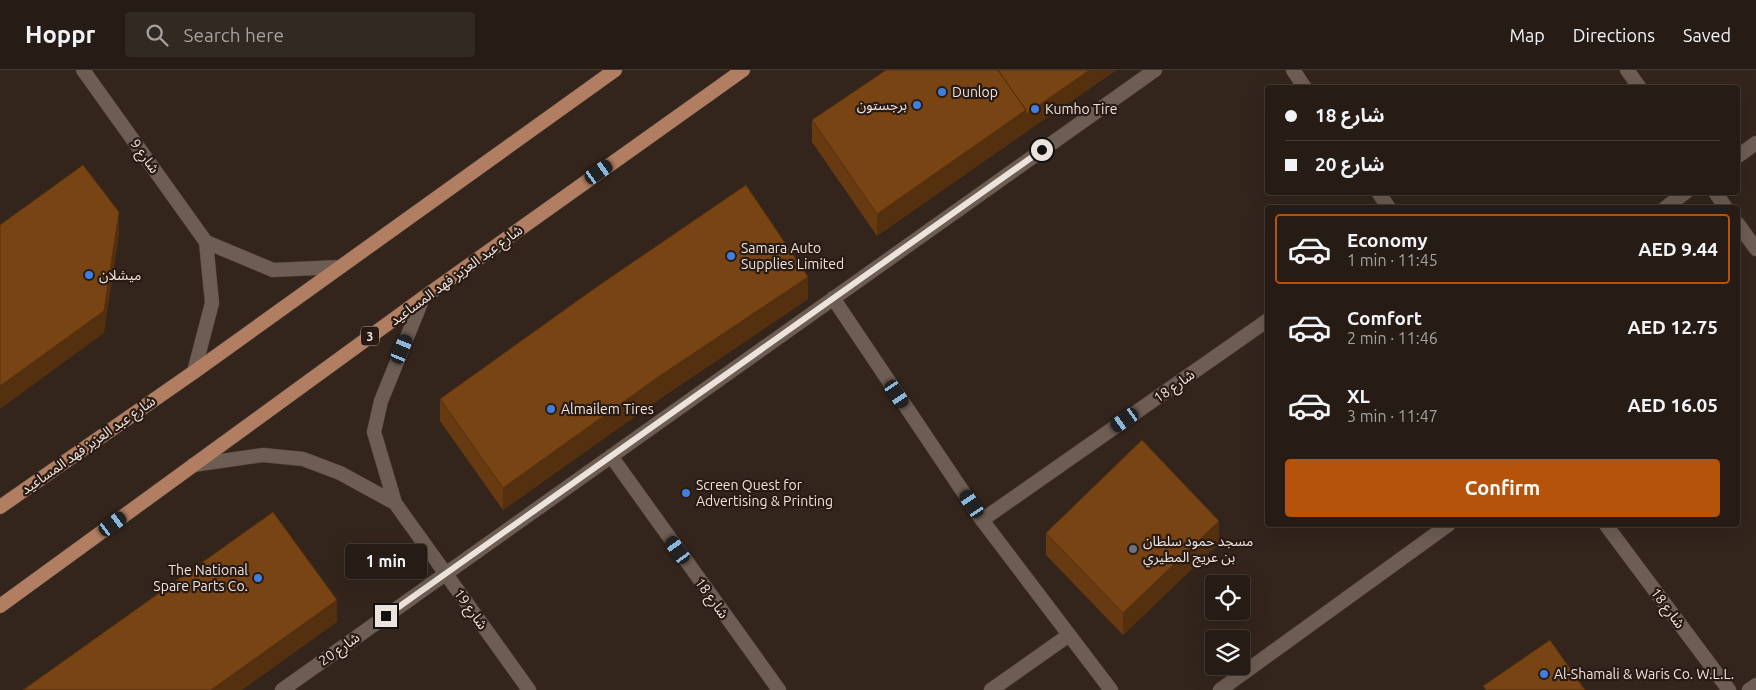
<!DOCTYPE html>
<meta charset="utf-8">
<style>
:root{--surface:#261c15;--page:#322922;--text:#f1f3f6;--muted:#a4a1a0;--line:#423a34;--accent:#b45309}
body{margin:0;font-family:Ubuntu,"Noto Sans Arabic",sans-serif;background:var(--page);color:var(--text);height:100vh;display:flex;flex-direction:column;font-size:19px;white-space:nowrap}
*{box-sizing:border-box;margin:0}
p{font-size:16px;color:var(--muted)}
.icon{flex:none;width:28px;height:28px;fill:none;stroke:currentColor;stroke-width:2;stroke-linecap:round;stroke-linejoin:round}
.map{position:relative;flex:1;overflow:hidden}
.sheet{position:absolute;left:1265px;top:135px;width:475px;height:322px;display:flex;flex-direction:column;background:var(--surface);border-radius:5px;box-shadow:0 5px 20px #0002,0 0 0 1px var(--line)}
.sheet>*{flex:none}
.guide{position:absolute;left:1265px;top:15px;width:475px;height:110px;border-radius:5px;box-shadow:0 5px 20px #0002,0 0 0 1px var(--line);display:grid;align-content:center;height:110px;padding:0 20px;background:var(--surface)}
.controls{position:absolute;left:1205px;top:505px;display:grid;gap:10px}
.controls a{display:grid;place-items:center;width:45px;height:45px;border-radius:5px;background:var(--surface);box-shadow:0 5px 20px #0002,0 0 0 1px var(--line);font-size:25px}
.end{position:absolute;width:22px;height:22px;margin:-11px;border:6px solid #ece3dd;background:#111;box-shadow:0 0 0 2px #111}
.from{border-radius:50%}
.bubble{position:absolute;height:35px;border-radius:5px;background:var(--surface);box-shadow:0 5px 20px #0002,0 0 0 1px var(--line);font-size:16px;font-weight:600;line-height:35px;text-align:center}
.car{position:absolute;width:15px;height:30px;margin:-15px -8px;border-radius:6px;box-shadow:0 0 4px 1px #0007;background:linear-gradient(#222 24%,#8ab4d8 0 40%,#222 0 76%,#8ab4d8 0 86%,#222 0)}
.guide b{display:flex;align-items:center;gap:18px;height:48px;font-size:19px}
.guide b+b{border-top:1px solid var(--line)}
.guide i{width:12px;height:12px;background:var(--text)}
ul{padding:9px 0 0;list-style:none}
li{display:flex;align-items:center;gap:15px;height:70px;margin:0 10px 8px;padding:0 10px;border:2px solid transparent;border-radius:5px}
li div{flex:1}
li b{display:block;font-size:19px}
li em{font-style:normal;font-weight:600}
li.current{border-color:var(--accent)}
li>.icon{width:45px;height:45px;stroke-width:1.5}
.button{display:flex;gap:10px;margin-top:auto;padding:10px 20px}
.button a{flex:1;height:58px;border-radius:5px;background:var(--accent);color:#fff;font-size:20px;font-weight:600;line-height:58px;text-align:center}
header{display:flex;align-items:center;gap:30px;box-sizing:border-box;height:70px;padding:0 25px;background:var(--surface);border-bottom:1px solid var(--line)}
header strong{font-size:24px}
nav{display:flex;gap:28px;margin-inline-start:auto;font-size:18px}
.search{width:350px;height:45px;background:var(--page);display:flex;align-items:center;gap:12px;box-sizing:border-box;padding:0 18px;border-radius:5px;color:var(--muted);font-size:19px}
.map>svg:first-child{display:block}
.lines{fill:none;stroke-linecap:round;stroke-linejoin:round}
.minor-casing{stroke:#4c413a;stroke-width:15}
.primary-casing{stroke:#4c413a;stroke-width:15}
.minor{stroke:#6d5d53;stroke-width:14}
.primary{stroke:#b27e61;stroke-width:14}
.wall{fill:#683a11}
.shaded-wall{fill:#55300e}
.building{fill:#794414;stroke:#55300e}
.route{stroke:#ece3dd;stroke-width:6}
.shop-dot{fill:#3f7fe0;stroke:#291b13;stroke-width:2}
.worship-dot{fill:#6b7280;stroke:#291b13;stroke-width:2}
.labels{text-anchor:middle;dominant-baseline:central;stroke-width:4.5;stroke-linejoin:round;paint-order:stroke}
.shield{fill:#291b13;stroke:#b2a7a0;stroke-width:1}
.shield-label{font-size:12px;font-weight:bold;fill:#ece3dd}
.poi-label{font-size:14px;fill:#ece3dd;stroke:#291b13;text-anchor:start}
.street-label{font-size:14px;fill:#ece3dd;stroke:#291b13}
</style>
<header>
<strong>Hoppr</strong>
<div class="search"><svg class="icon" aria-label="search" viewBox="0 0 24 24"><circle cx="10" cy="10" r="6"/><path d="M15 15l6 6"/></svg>Search here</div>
<nav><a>Map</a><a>Directions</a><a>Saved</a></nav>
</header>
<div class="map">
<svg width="1756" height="620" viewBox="0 0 1756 620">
<rect width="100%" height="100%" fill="#33251c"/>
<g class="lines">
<g class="minor-casing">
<path id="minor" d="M83,0L206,172L212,233L194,302
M1293,0L1305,18
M1627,0L1640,18
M1738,86L1756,73
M1378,122L1389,138
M1715,122L1726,138
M1665,138L1686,122
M1738,154L1756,179
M206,172L273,200L340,197
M423,228L381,331L374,362L395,433L529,620
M833,228L982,450L1111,620
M611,386L779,620
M193,395L263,385L303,389L340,403L395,433
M982,450L1268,250
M1606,455L1729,620
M282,620L1155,0
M991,620L1069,565
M1220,620L1448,455
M1749,620L1756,615"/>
</g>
<g class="primary-casing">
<path id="primary" d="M0,437L194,302L615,0
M0,536L423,228L743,0"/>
</g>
<use href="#minor" class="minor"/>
<use href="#primary" class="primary"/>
</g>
<path class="wall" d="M812,50L1026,62L877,166L812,72Z
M808,229L661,328L503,440L440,351V329Z
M1046,463L1219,473L1123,565L1046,485Z"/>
<path class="shaded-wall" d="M1090,0H1117L1026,62L877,166V144L1026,40Z
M119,142V165L104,263L0,339V316Z
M808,207V229L661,328L503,440V418L661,305Z
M1219,451V473L1123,565V543Z
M337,530V552L242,620H211Z"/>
<path class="building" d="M886,0H998L1026,40L877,144L812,50Z
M998,0H1090L1026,44V40Z
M83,95L119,142L104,241L0,316V155Z
M746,115L808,207L661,305L503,418L440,329L598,216Z
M1142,370L1219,451L1123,543L1046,463Z
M273,442L337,530L211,620H23Z
M1550,570L1585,620H1486L1483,616Z"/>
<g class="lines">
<path class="route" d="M386,546L1042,80"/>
</g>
<g class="shop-dot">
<circle cx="942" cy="22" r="5"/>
<circle cx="917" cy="35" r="5"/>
<circle cx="1035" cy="39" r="5"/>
<circle cx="731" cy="186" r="5"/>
<circle cx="89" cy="205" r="5"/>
<circle cx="551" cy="339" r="5"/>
<circle cx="686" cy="423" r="5"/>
<circle cx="258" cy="508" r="5"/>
<circle cx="1544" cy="604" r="5"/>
</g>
<circle class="worship-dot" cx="1133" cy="479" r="5"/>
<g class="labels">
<rect class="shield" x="361" y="256.5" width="18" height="19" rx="4"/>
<g class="shield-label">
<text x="370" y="266">3</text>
</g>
<g class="poi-label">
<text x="952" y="22">Dunlop</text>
<text x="907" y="35" text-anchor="end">برجستون</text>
<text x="1045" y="39">Kumho Tire</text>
<text x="741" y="178">Samara Auto<tspan x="741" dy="16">Supplies Limited</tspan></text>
<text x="99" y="205">ميشلان</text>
<text x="561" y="339">Almailem Tires</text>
<text x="696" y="415">Screen Quest for<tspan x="696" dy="16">Advertising &amp; Printing</tspan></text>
<text x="1143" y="471">مسجد حمود سلطان<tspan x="1143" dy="16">بن عريج المطيري</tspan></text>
<text x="248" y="500" text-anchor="end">The National<tspan x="248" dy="16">Spare Parts Co.</tspan></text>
<text x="1554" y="604">Al-Shamali &amp; Waris Co. W.L.L.</text>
</g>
<g class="street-label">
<text transform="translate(145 86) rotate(54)">شارع 9</text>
<text transform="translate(456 205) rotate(-36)">شارع عبد العزيز فهد المساعيد</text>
<text transform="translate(1174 316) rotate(-35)">شارع 18</text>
<text transform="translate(88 375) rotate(-35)">شارع عبد العزيز فهد المساعيد</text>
<text transform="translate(712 528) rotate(54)">شارع 18</text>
<text transform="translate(1668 538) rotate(53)">شارع 18</text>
<text transform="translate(471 539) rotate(54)">شارع 19</text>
<text transform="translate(339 579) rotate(-35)">شارع 20</text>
</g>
</g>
</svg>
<div class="controls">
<a><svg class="icon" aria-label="locate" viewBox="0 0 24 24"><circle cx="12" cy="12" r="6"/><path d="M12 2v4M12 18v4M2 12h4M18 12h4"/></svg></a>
<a><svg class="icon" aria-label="layers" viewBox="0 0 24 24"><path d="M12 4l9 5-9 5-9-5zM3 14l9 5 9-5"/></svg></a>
</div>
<i class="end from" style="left:1042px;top:80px"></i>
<i class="end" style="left:386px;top:546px"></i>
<div class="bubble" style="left:345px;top:474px;width:82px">1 min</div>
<i class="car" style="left:599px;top:102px;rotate:55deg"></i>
<i class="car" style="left:402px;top:279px;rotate:23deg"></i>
<i class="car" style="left:897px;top:324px;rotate:146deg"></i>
<i class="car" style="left:1125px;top:350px;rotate:235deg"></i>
<i class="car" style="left:972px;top:434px;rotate:326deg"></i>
<i class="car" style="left:113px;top:454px;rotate:54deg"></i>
<i class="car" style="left:678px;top:480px;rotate:324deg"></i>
<div class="guide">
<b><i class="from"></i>شارع 18</b>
<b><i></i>شارع 20</b>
</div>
<section class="sheet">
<ul>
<li class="current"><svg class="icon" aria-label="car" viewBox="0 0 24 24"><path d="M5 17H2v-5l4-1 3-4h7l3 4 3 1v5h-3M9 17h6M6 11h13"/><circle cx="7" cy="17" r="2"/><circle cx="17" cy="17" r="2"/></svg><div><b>Economy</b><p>1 min · 11:45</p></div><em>AED 9.44</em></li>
<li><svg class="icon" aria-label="car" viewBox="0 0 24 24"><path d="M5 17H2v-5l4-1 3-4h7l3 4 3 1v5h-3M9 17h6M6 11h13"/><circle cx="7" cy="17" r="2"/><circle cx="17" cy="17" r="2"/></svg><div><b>Comfort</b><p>2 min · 11:46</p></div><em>AED 12.75</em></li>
<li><svg class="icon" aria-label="car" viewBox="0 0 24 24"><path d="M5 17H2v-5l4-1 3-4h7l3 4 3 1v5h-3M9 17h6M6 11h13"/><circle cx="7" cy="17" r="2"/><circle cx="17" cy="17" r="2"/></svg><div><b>XL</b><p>3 min · 11:47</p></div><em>AED 16.05</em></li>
</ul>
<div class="button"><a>Confirm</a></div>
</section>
</div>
